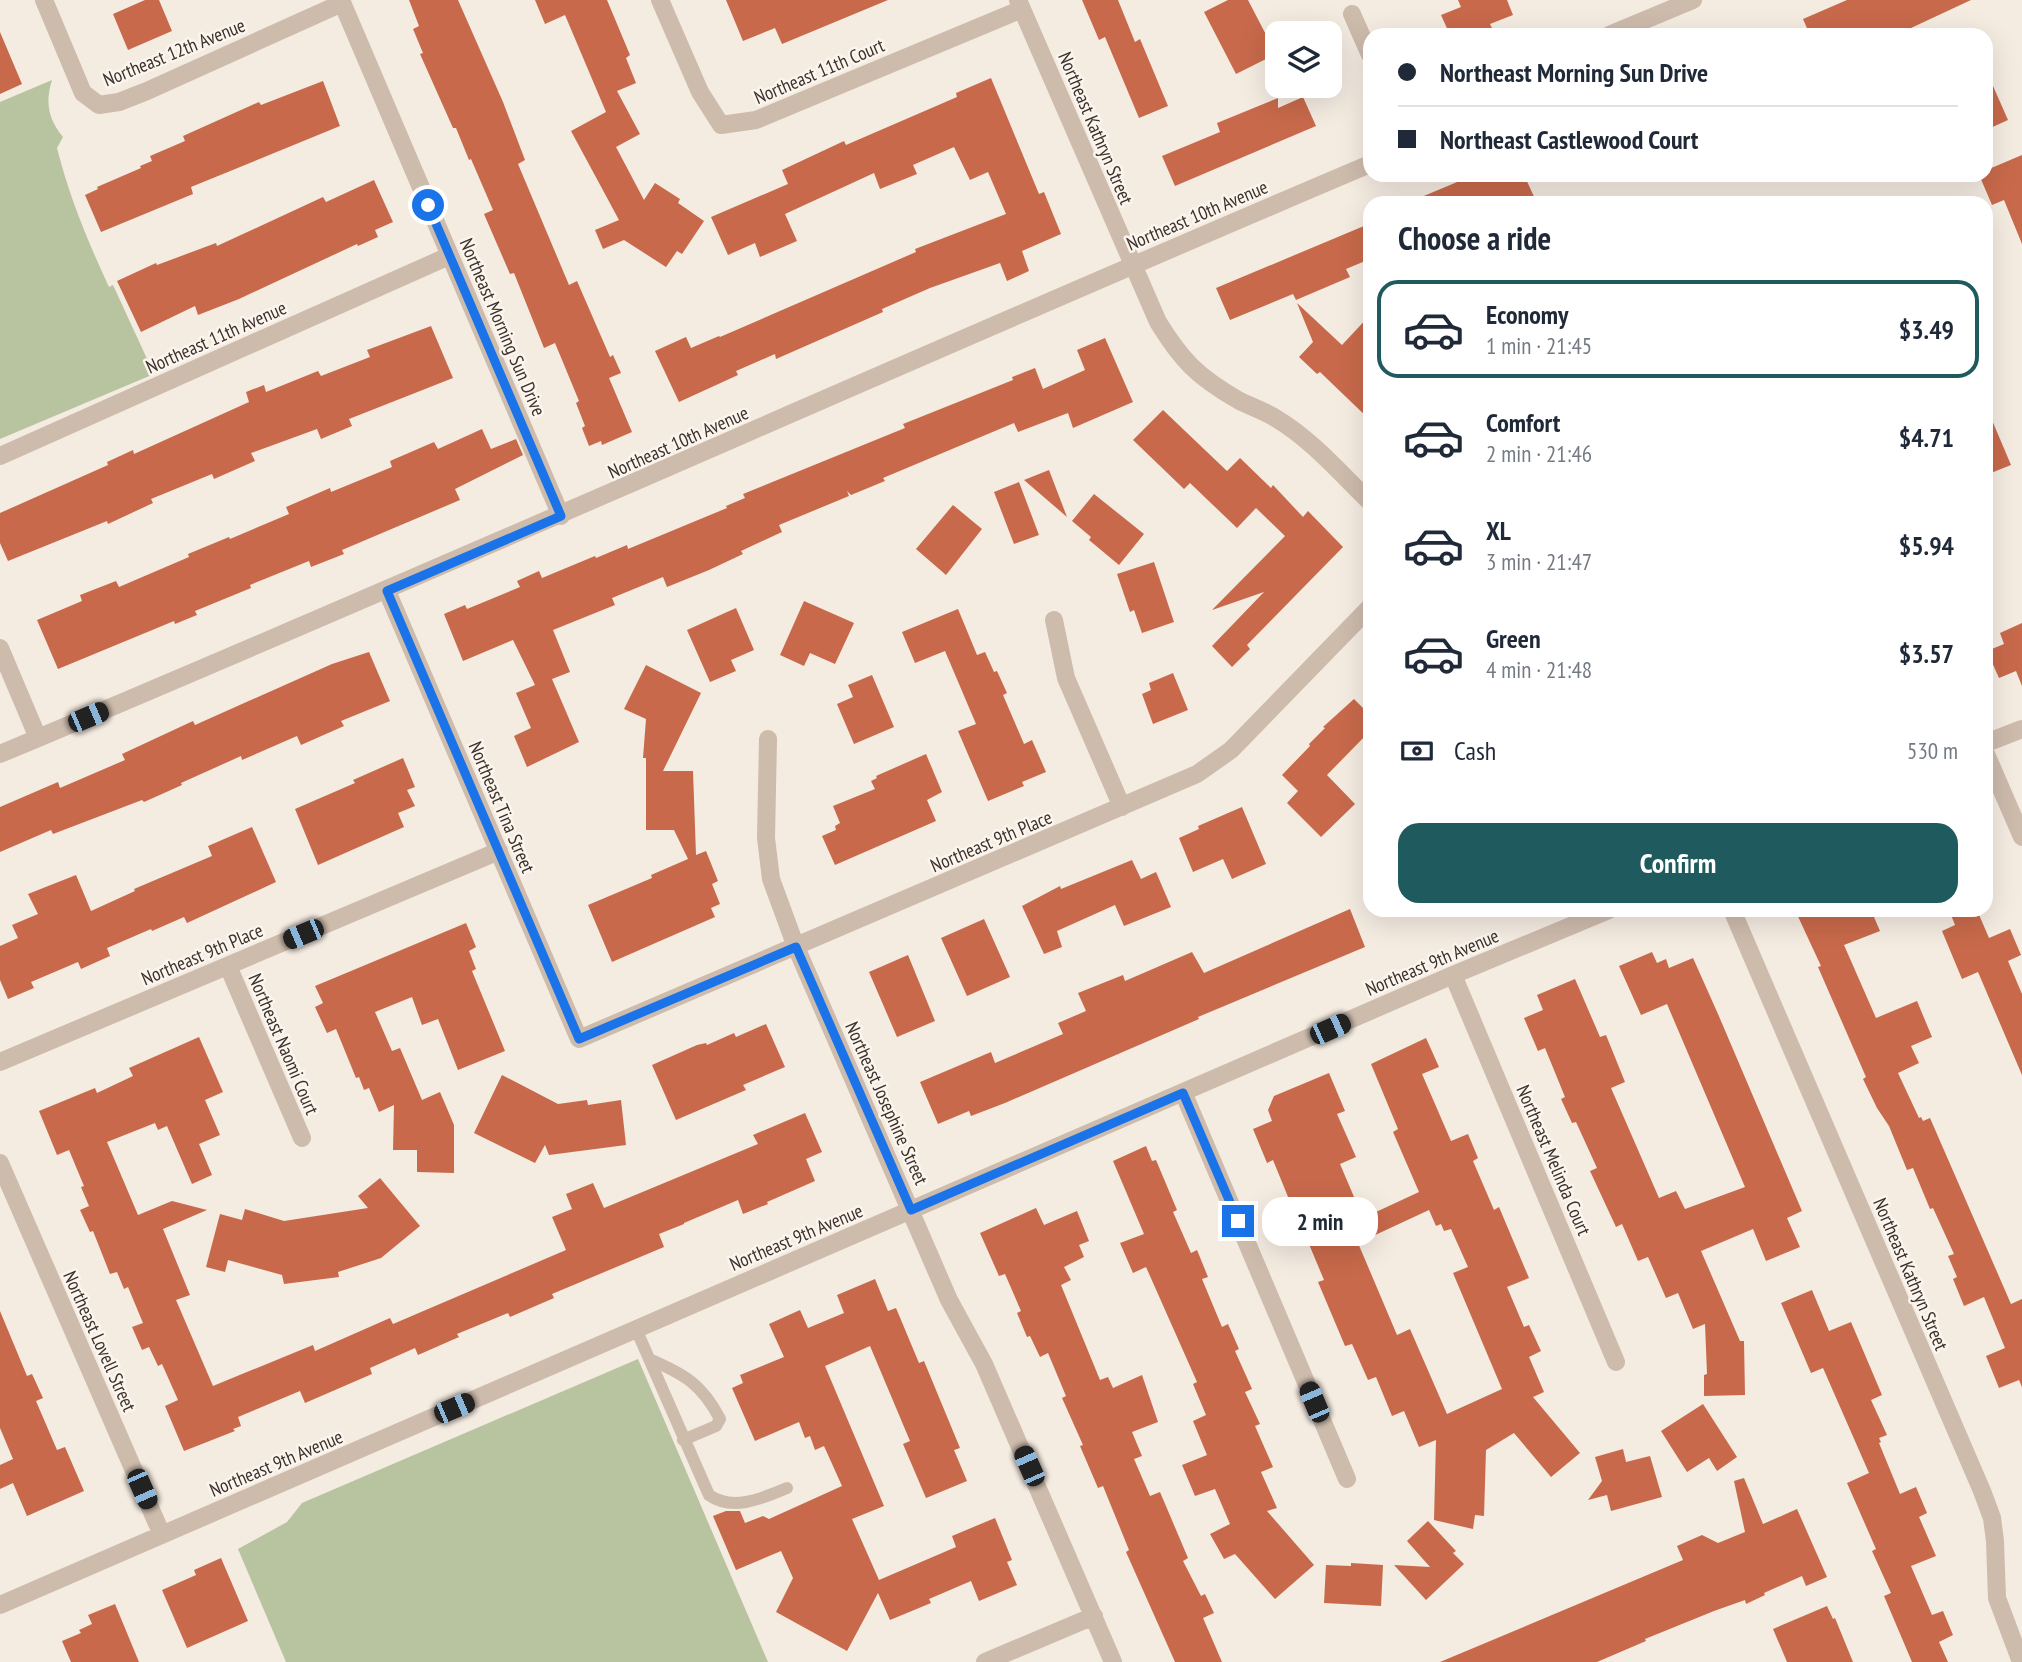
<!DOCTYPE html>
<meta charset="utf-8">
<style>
:root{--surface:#fff;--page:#f6f6f7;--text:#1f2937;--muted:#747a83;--line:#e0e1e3;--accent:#1f5a5e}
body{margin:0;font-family:"PT Sans Narrow",sans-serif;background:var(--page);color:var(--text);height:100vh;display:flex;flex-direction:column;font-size:26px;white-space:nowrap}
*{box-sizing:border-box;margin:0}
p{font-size:23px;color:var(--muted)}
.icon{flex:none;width:38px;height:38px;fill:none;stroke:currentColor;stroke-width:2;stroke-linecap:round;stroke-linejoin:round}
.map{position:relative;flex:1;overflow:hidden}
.drawer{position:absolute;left:1363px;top:196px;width:630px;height:721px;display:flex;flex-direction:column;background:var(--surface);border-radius:21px;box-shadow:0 7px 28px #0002}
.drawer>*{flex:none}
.top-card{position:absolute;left:1363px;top:28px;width:630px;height:154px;border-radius:21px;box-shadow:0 7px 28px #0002;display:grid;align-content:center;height:154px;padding:0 35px;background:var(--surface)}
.fabs{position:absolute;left:1265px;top:21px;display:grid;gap:14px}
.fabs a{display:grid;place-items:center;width:77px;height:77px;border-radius:14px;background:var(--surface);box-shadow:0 7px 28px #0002;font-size:35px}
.end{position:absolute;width:32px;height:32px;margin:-16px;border:9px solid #1a73e8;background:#fff;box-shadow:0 0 0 4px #fff}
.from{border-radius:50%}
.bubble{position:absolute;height:49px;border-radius:21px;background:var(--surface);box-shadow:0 7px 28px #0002;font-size:23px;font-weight:600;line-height:49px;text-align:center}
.car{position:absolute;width:21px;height:42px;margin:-21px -10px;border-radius:9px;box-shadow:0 0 5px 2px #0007;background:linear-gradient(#222 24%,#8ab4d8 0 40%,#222 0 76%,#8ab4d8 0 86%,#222 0)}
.top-card b{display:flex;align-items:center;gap:24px;height:66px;font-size:26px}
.top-card b+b{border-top:2px solid var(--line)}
.top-card i{width:18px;height:18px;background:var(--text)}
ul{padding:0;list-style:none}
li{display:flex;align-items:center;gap:21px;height:98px;margin:0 14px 10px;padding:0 21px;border:4px solid transparent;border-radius:21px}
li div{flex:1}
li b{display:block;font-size:26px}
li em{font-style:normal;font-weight:600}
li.active{border-color:var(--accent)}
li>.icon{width:63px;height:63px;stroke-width:1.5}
h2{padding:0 35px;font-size:32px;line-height:84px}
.pay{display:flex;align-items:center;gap:18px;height:77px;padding:0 35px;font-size:26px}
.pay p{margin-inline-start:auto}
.cta{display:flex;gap:14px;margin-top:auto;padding:14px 35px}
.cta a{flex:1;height:80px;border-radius:21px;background:var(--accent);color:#fff;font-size:28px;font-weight:600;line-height:80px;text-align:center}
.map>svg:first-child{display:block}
.green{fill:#b8c4a0}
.building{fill:#c8694b;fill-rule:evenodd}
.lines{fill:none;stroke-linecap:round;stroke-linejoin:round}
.service{stroke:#cdbbac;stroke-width:12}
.minor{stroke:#cdbbac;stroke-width:18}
.route{stroke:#1a73e8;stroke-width:9}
.labels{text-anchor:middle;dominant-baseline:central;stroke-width:5;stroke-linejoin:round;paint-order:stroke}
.street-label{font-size:19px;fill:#3b302b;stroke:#fbf5ee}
</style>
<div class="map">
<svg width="2022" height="1662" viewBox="0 0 2022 1662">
<rect width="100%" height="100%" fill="#f4ebe1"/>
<path class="green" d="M52,80C45,102 48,119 63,137L57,148C69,196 88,242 109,287L113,285L154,374L0,439V102Z
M638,1359L768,1662H286L238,1549L287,1522L302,1503Z"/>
<path class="building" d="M145,0H159L172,31L128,50L113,14Z
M409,0H458L503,102L525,160L518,164L569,285L577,281L610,357L613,355L621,373L609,378L632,432L602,445L601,441L589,446L582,428L585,426L576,403L579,401L555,343L544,348L514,273L510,274L484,214L493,210L471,159L469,160L456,128H453L420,54L423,53L413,29L419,26Z
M535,0H607L630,55L626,58L636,83L617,91L640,134L616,147L644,200L655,183L680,199L678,203L704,221L682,254L677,251L666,267L624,240L603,249L595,230L619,220L571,131L606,112L565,15L545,24Z
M726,0H888L782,44L775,28L743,41Z
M1082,0H1118L1135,42L1140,39L1168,106L1139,118L1105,37L1099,40Z
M1228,0H1248L1276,54L1236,74L1204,12Z
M1458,0H1507L1513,15L1490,24L1493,30L1480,35H1450L1441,15L1461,7Z
M1847,0H1971L1896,35H1810L1803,19Z
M0,32L22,84L0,94Z
M1986,70L2008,120L1986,130Z
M991,78L1039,194L1044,192L1061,234L1022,251L1029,271L1007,281L1000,263L930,288L882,309L883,312L776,359L775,354L736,371L738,375L679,402L655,351L686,337L691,348L719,336L720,337L916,252L915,249L1006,214L988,172L970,180L954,147L913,165L917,174L880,189L874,173L785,214L797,241L760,257L755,243L728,255L711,217L788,184L782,170L844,141L846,145L957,97L956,93Z
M323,81L340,126L191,187L193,194L101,232L85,195L98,189L97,187L141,168L140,166L152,161L150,156L185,141L183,136L259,102L261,105Z
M1303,97L1316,126L1175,186L1162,156L1220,132L1217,123L1278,98V108Z
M2022,155V244L2004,200L1992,205L1980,177L1986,175L1990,172L1989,169Z
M1474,175H1524L1537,203H1407Z
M374,180L393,222L375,230L378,237L358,246L357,244L239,299L198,315L195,306L141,332L117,281L156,263L157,265L216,243L217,246L323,197L326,202Z
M1364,226L1370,241V259L1346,269L1350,277L1296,300L1293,294L1230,320L1216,288Z
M1297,303L1342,345L1370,315V420L1320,372L1317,374L1299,357L1313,342Z
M431,326L453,378L349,419L352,426L321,439L317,429L251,453L255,461L214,479L212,474L151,499L153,503L108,524L107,521L8,561L0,543V513L108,465L107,462L133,450L134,454L249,402L246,392L264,385L266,392L318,371L321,376L370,357L367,350Z
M1105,338L1133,402L1073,428L1068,413L1018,432L1014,423L883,478L885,481L851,495L847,491L849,496L779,525L782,532L741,551L743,554L709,570L667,587L663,577L612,598L615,605L553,630L570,672L552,679L579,742L527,767L514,736L531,728L516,693L535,685L513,640L463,661L444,614L465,605L467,609L520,587L517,581L539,571L542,578L595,556L596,558L627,545L628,549L727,508L726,506L745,498L743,494L905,428L903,424L1013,380L1012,377L1035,368L1043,389L1085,370L1077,350Z
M1986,406L2011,465L1986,475Z
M1163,410L1227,471L1240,458L1271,488L1273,485L1303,517L1308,511L1343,547L1247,645L1250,649L1232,667L1212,646L1264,592L1212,610L1285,536L1256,508L1237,528L1190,483L1184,489L1133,440Z
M482,429L491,449L516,439L523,455L455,489L460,500L342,550L344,554L311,567L309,561L250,585L251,588L195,611L197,615L175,624L174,621L58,669L37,620L82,601L80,595L116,581L119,587L189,557L188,554L229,537L230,539L289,514L286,507L330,488L331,492L392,467L390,461L434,442L438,449Z
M1049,470L1067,517L1024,480Z
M1019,482L1039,535L1014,544L994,492Z
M1094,494L1144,534L1119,565L1089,540L1091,537L1072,521Z
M953,505L982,529L946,575L916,549Z
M1154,562L1174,622L1142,633L1134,610L1130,612L1117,574Z
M804,601L854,623L835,664L810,653L804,666L780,655Z
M736,608L754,650L731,660L736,671L710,682L687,630Z
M958,609L977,655L985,652L994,672L997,671L1007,693L1003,695L1024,744L1032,740L1046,772L1022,782L1024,786L988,801L958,731L976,724L945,651L915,663L902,632Z
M2022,623V686L2016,671L1999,678L1987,651L2004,644L2000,633Z
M369,652L390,701L341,721L344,726L301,745L297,736L242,760L241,756L181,783L182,785L144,802L142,800L53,834L51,830L0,852V807L58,782L60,788L125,760L122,754L193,721L195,725L332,664Z
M646,665L701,693L663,771H693L696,855L706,851L718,881L712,884L720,904L711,908L715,917L612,962L588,905L652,878L651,875L688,859L674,830H646V758H643L646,719L624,709Z
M1173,673L1188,710L1153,724L1142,694L1151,690L1149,683Z
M872,675L894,727L854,744L837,704L853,697L848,685Z
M1354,699L1370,715V731L1327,775L1355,804L1321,837L1287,803L1298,791L1282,775L1310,746L1309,744L1325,728L1323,727Z
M926,754L942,792L927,800L936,821L835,865L822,836L836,830L835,826L840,823L833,806L875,789L871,781L877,778L876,776Z
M403,758L415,787L407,790L415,806L398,813L404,827L318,865L295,809L355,783L353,780Z
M1242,807L1266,864L1232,879L1223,859L1193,872L1179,838L1199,829L1198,826Z
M252,827L276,882L187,923L184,917L152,931L151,929L107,948L110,956L81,969L78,962L31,982L34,988L8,999L0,980V946L18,938L12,925L38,914L28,894L76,875L91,911L135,891L134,889L212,856L208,846Z
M1132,860L1141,879L1156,872L1171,907L1124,926L1115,905L1057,931L1062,947L1044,954L1022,906L1060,886L1061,889Z
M1350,909L1365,947L1198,1017L1199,1019L1005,1103L971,1116L969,1111L938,1124L920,1082L991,1052L995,1063L1063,1034L1058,1023L1086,1011L1078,993L1123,975L1125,981L1192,952L1204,973Z
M1795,910H1871L1880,931L1844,945L1876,1018L1917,1001L1932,1037L1911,1046L1919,1063L1898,1073L1919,1118L1921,1117L1923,1121L1930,1118L2011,1304L2022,1299V1387L2019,1380L1999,1388L1986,1356L2005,1348L1984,1297L1964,1306L1953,1279L1957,1277L1948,1256L1954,1254L1933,1208L1930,1209L1913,1168L1907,1170L1889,1126L1877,1108L1863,1079L1866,1077L1818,967L1821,966Z
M1949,910H1977L1989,938L2010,929L2021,955L2008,961L2022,994V1075L1978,972L1962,979L1942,931L1955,925Z
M984,919L1010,977L967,996L941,938Z
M466,923L476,947L469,951L476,969L472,971L505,1051L458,1070L438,1019L422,1025L412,997L375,1012L392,1051L400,1048L422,1100L440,1092L454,1125V1173L417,1172V1150H393L394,1105L379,1112L369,1088L364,1090L359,1077L356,1078L336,1029L327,1033L315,1007L323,1003L315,986Z
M1652,952L1657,963L1666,959L1669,968L1693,958L1718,1014L1802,1211L1787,1218L1800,1247L1766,1261L1753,1229L1701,1251L1740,1341H1744L1745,1395L1704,1396V1375L1707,1374L1705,1324L1693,1329L1678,1293L1666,1298L1648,1257L1638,1261L1622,1224L1616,1227L1590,1171L1597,1168L1576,1122L1572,1123L1561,1099L1565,1097L1545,1048L1538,1051L1524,1018L1543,1010L1537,995L1575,979L1600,1037L1606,1035L1625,1082L1611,1088L1659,1198L1676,1191L1685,1209L1745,1187L1667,1004L1641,1015L1619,966Z
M908,955L935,1021L897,1037L869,972Z
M766,1024L785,1067L743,1085L746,1090L676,1120L652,1065L697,1045L706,1043L707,1045L734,1033L736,1037Z
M199,1037L223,1092L205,1100L220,1135L199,1144L212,1175L192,1184L167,1126L158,1130L155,1123L107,1142L138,1215L172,1201L207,1210L163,1229L190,1295L176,1300L213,1386L313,1345L315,1351L390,1318L393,1324L566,1250L552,1217L572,1209L566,1194L593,1183L604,1208L758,1144L753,1135L805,1113L822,1152L806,1159L815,1181L767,1202L768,1204L743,1214L738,1200L684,1223V1224L659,1234L664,1247L552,1294L554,1298L510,1317L508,1313L457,1334L459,1337L418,1355L415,1348L370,1368L372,1374L305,1403L300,1391L238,1417L241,1426L233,1429L235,1431L184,1451L165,1406L178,1400L162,1364L158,1366L149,1347L142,1350L132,1327L143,1323L128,1287L124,1289L117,1272L110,1274L93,1231L90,1232L80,1210L89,1206L81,1187L84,1186L69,1150L57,1155L39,1111L95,1088L97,1093L133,1076L129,1068Z
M1426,1038L1439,1067L1422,1074L1451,1141L1468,1134L1478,1158L1473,1161L1494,1210L1499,1207L1529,1278L1507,1287L1524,1327L1529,1325L1541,1351L1529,1357L1544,1392L1533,1397L1580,1453L1551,1477L1514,1433L1486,1450L1484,1516L1475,1515L1473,1529L1434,1520L1436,1440L1419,1447L1404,1411L1392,1416L1376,1377L1368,1380L1352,1344L1345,1346L1318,1282L1324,1280L1306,1237L1300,1239L1290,1216L1295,1214L1273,1160L1267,1163L1253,1129L1272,1121L1268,1110L1274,1096L1329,1073L1345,1111L1337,1114L1356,1157L1340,1164L1363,1218L1419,1192L1393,1132L1398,1129L1371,1064ZM1429,1210L1436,1226L1441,1224L1444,1231L1451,1229L1468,1267L1453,1273L1502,1389L1447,1414L1410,1329L1397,1335L1358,1243Z
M502,1075L558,1104L587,1100L588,1105L621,1100L626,1145L549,1155L545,1145L535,1163L474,1133Z
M1146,1146L1152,1161L1156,1160L1177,1210L1173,1212L1191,1253L1197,1250L1208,1277L1202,1279L1222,1327L1228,1324L1239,1349L1235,1351L1252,1389L1245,1392L1260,1424L1255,1426L1273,1467L1261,1472L1277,1508L1267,1511L1314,1565L1275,1599L1235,1554L1224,1559L1210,1534L1230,1524L1215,1489L1195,1496L1182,1465L1207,1455L1193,1421L1206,1415L1193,1384L1197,1382L1146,1267L1133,1273L1120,1243L1144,1234L1113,1161Z
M380,1178L420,1226L381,1258L338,1272L339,1277L284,1284L282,1275L228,1260L225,1272L206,1267L220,1214L242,1220L245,1209L284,1221L368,1208L358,1196Z
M1036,1208L1044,1225L1077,1211L1089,1241L1079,1245L1084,1257L1064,1267L1071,1280L1061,1285L1100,1380L1108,1377L1113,1388L1142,1375L1158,1422L1132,1432L1142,1456L1134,1459L1150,1496L1160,1492L1188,1558L1183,1561L1201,1596L1205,1594L1214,1613L1203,1618L1222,1662H1175L1126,1552L1129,1550L1103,1486L1098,1488L1080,1446L1083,1445L1062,1398L1066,1396L1048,1353L1040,1357L1030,1336L1027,1337L1017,1313L1021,1311L1005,1274L999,1276L980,1233Z
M875,1279L888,1311L896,1308L919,1363L924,1361L960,1448L954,1450L967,1481L926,1498L903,1444L910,1441L870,1346L825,1366L884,1506L852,1519L879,1580L956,1547L952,1536L995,1518L1012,1560L1007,1562L1017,1585L979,1601L971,1581L929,1599L931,1603L890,1620L878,1593L847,1651L776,1612L793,1578L781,1551L736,1570L713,1516L726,1511H740L745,1523L763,1516L769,1519L842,1486L824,1446L815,1450L810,1436L805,1438L799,1422L755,1441L732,1388L743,1383L740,1375L784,1357L769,1324L800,1310L808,1328L844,1313L837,1295Z
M1812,1290L1829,1331L1851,1322L1882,1395L1871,1400L1887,1435L1879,1438L1881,1442L1879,1443L1900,1494L1916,1487L1927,1513L1919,1517L1936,1556L1911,1566L1932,1615L1943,1611L1953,1635L1939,1642L1948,1662H1912L1884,1596L1891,1593L1872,1551L1876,1549L1847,1483L1869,1473L1823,1368L1811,1373L1781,1303Z
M0,1311L27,1376L32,1374L43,1398L36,1401L57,1450L65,1447L84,1491L27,1516L13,1483L0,1489V1465L13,1459L0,1428Z
M1703,1404L1737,1457L1717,1471L1709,1458L1687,1472L1661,1431Z
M1623,1449L1626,1462L1650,1456L1662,1497L1611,1511L1607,1495L1588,1500L1602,1481L1595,1457Z
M1744,1478L1763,1524L1797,1509L1827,1577L1806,1586L1802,1576L1764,1593L1765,1595L1746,1604L1745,1600L1714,1611L1645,1639L1646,1641L1597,1662H1440L1683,1560L1677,1546L1702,1535L1718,1543L1745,1532L1734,1481Z
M1428,1521L1456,1551L1453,1553L1464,1564L1426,1600L1394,1565L1430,1567L1407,1541Z
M221,1558L248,1621L187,1648L162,1590L196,1575L194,1570Z
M1351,1563L1383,1565L1381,1606L1324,1603L1326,1565L1351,1566Z
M115,1604L139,1662H71L62,1641L81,1633L79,1630L92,1624L88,1615Z
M1827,1606L1833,1619L1835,1618L1853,1662H1787L1773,1629Z"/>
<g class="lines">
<path class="service" d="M636,1329L709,1495C733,1512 763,1498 787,1488
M649,1359C684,1374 702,1384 720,1419L716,1426L683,1440"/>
<path class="minor" d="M44,0L83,93L99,105L119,102L147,91L342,3
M341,0L561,516
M660,0L700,92L721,125L756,120L1022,9
M1018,0L1158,322C1182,361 1198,377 1238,400C1251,407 1265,411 1277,419C1312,440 1341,474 1370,502
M1352,14L1370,55
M1609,35L1693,0
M0,456L449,256
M387,591L579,1039L1197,774L1231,750L1370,607
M1054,620L1066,678L1122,807
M0,648L38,738
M768,739L766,838L771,879L796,947L949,1300L984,1364L1113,1662
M1986,743L2022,729
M0,754C459,562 912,358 1370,164
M1986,754L2022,837
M1732,910L1982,1491L1992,1518L1995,1541L1997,1598L2021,1662
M228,966L302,1138
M1453,975L1616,1362
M0,1062L499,851
M1183,1092L1347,1479
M0,1163L162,1535
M0,1605L1453,975L1609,910
M985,1662L1094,1616"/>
</g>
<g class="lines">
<path class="route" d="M428,205L561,516L387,591L579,1039L796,947L911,1210L1183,1093L1238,1221"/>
</g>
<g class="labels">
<g class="street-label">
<text transform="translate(174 52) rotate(-22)">Northeast 12th Avenue</text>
<text transform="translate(819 71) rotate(-23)">Northeast 11th Court</text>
<text transform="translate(1096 128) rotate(67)">Northeast Kathryn Street</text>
<text transform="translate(1197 215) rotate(-23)">Northeast 10th Avenue</text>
<text transform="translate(503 327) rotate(67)">Northeast Morning Sun Drive</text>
<text transform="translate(216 337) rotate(-24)">Northeast 11th Avenue</text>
<text transform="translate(678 442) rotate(-24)">Northeast 10th Avenue</text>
<text transform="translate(502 807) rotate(67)">Northeast Tina Street</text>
<text transform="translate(991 841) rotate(-23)">Northeast 9th Place</text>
<text transform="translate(202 954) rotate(-23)">Northeast 9th Place</text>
<text transform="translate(1432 962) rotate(-23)">Northeast 9th Avenue</text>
<text transform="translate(284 1044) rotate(67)">Northeast Naomi Court</text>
<text transform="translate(887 1103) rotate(66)">Northeast Josephine Street</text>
<text transform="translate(1554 1160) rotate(67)">Northeast Melinda Court</text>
<text transform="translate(796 1237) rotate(-23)">Northeast 9th Avenue</text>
<text transform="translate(1911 1274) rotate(67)">Northeast Kathryn Street</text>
<text transform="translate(100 1341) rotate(66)">Northeast Lovell Street</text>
<text transform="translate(276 1463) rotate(-23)">Northeast 9th Avenue</text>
</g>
</g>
</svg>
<div class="fabs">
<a><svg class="icon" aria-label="layers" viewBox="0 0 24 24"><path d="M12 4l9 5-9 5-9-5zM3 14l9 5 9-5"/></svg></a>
</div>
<i class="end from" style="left:428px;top:205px"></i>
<i class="end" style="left:1238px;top:1221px"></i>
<div class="bubble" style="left:1262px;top:1197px;width:116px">2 min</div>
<i class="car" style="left:88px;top:717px;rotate:67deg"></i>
<i class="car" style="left:303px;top:934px;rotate:247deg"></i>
<i class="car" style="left:1330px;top:1029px;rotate:66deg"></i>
<i class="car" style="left:1314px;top:1402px;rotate:337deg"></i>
<i class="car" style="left:454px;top:1408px;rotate:67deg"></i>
<i class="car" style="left:1029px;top:1466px;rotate:336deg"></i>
<i class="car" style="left:142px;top:1489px;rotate:156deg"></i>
<div class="top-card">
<b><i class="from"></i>Northeast Morning Sun Drive</b>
<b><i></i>Northeast Castlewood Court</b>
</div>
<section class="drawer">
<h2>Choose a ride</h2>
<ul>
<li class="active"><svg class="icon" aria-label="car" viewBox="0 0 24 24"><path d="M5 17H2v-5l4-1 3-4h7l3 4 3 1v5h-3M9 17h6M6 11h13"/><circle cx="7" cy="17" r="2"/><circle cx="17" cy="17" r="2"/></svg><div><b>Economy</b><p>1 min · 21:45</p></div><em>$3.49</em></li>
<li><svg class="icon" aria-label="car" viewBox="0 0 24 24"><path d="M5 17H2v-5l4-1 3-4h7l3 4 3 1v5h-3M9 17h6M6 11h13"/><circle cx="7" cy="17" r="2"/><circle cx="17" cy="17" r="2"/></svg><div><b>Comfort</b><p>2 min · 21:46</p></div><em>$4.71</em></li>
<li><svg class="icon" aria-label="car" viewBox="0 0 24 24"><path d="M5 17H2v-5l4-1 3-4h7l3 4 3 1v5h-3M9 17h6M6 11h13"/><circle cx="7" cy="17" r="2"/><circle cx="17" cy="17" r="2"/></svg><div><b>XL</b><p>3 min · 21:47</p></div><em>$5.94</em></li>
<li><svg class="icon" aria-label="car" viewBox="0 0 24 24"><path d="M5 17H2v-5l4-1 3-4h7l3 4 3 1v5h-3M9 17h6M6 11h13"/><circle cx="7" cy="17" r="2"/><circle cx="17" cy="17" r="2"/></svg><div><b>Green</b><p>4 min · 21:48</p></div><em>$3.57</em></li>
</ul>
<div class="pay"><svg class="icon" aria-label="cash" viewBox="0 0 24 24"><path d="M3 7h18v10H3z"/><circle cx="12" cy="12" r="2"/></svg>Cash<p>530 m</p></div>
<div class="cta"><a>Confirm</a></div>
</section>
</div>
